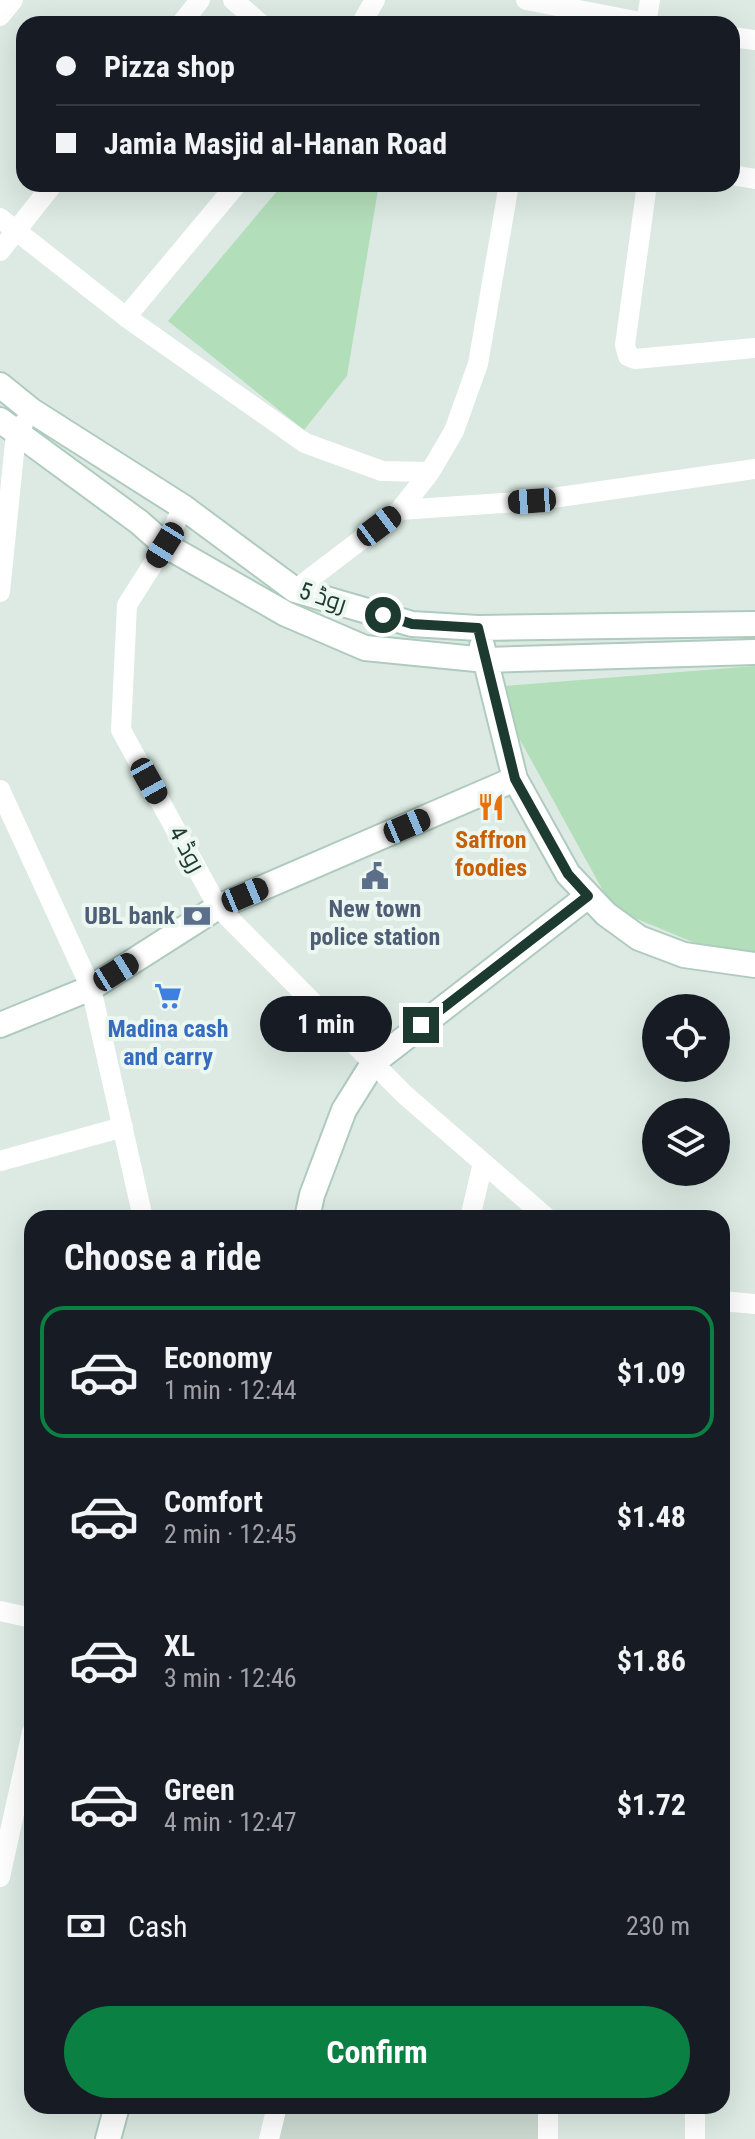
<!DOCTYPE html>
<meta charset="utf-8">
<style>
:root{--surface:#171b24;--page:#242831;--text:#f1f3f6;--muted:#9ea1a6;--line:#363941;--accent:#0b8043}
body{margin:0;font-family:"Roboto Condensed",Cairo,sans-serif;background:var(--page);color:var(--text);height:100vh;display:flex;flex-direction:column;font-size:30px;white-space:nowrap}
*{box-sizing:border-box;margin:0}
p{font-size:26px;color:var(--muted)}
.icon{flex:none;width:44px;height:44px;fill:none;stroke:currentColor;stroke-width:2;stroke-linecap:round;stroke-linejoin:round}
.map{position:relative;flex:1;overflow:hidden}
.details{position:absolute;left:24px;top:1210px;width:706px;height:904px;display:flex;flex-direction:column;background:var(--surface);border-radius:24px;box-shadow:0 8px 32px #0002}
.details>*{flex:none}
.guide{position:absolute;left:16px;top:16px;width:724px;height:176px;border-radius:24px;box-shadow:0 8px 32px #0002;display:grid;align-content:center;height:176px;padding:0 40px;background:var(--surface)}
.tools{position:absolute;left:642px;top:994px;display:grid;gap:16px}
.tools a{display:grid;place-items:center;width:88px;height:88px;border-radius:50%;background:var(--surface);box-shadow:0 8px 32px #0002;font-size:40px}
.end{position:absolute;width:36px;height:36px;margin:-18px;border:10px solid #1d3a30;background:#fff;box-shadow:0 0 0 4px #fff}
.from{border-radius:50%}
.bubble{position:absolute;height:56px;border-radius:28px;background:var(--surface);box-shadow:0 8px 32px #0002;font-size:26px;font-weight:700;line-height:56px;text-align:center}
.car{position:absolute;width:24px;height:48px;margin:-24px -12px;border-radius:10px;box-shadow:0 0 6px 2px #0007;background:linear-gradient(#222 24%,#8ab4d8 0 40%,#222 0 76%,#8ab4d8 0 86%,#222 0)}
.guide b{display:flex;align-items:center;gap:28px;height:76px;font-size:30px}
.guide b+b{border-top:2px solid var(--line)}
.guide i{width:20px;height:20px;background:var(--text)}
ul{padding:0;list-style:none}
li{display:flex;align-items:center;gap:24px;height:132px;margin:0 16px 12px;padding:0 24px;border:4px solid transparent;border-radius:24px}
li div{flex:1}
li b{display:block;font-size:30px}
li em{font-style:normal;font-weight:700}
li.active{border-color:var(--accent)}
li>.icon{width:72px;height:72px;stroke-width:1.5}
h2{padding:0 40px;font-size:36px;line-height:96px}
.pay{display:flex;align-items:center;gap:20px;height:88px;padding:0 40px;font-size:30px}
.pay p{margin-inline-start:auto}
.cta{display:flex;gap:16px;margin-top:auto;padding:16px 40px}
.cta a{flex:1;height:92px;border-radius:48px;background:var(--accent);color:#fff;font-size:32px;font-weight:700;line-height:92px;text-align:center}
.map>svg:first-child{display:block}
.built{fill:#cbdad1}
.green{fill:#b3deba}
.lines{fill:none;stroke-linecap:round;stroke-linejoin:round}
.secondary-casing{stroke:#afcbbe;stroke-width:28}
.street{stroke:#fff;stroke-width:20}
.secondary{stroke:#fff;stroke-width:24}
.route{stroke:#1d3a30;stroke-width:10}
.labels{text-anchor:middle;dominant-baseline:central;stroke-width:8;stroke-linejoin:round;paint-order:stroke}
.street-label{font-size:24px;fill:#1d3a30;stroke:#edf7f1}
.food-label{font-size:24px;font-weight:bold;fill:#c56008;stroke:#edf7f1}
.service-label{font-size:24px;font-weight:bold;fill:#4e5e75;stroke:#edf7f1}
.shop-label{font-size:24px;font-weight:bold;fill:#366cbe;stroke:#edf7f1}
</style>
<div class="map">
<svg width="755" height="2139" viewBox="0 0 755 2139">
<rect width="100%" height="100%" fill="#dceae3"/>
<path class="built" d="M276,2106H548V2139H269Z"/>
<path class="green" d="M283,184H379L347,376L304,430L168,321Z
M755,666V963L748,965L613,909L491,687Z"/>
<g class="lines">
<g class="secondary-casing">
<path id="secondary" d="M0,385L32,411L183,507L295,590L412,624L478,628L755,624
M0,420L139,522L165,545L286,614L365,648L486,660L755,652
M482,646L515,779L568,874L606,914L639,938L684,955L755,965
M0,1025L91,988L218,907L515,779
M307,1218L312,1195L344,1110L374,1062L588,896
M108,2139L117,2106"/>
</g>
<path class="street" d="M233,0L261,24
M526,0L651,24
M0,16L13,0
M646,23L650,0
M181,24L200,0
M361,24L375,0
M732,37L755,40
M732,175L755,179
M647,184L625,345L628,356L635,359L755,348
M0,218L126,317L305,443L382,471L430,472
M0,251L53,184
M126,317L237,184
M183,507L165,545L127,605L121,730L218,907L405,1095L547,1218
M400,510L532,501L755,469
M295,590L400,510L430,472L454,431L478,364L509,184
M0,592L16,433L23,424
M0,790L91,988L143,1218
M0,1161L123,1127
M470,1218L483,1163
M722,1301L755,1304
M0,1611L32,1618
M0,1877L32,1732
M695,2106V2139
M269,2139L277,2106
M548,2139V2106"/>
<use href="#secondary" class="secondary"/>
</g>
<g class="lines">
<path class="route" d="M383,615L412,624L478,628L515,779L568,874L588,896L421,1025"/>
</g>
<defs>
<g id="restaurant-bare" transform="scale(2.16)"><path d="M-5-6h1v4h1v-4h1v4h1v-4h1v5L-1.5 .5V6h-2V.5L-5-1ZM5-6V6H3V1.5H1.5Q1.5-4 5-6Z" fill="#e8710a" stroke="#edf7f1" stroke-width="2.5" paint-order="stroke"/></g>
<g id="civic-bare" transform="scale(2.16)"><path d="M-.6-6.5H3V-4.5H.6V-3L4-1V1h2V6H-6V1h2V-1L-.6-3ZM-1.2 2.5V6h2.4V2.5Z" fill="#5c6f8a" stroke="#edf7f1" stroke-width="2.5" paint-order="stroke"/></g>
<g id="bank-bare" transform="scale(2.16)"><path d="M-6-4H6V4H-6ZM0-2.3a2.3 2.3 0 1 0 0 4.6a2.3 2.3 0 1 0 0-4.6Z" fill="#5c6f8a" stroke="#edf7f1" stroke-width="2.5" paint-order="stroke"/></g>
<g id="supermarket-bare" transform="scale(2.16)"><path d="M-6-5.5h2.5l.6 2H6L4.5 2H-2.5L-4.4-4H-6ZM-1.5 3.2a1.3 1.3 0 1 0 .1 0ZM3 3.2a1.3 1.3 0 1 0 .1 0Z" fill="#3f7fe0" stroke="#edf7f1" stroke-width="2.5" paint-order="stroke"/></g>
</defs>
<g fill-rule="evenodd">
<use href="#restaurant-bare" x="491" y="807"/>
<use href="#civic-bare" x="375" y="876"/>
<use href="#bank-bare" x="197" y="916"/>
<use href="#supermarket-bare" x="168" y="996"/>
</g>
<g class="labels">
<g class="street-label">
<text transform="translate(323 597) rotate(18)">روڈ 5</text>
<text transform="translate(187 849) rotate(61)">روڈ 4</text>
</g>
<g class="food-label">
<text x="491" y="840">Saffron<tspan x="491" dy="28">foodies</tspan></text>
</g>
<g class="service-label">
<text x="375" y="909">New town<tspan x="375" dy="28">police station</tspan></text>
<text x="175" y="916" text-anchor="end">UBL bank</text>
</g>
<g class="shop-label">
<text x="168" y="1029">Madina cash<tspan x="168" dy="28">and carry</tspan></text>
</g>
</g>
</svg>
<div class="tools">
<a><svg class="icon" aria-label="locate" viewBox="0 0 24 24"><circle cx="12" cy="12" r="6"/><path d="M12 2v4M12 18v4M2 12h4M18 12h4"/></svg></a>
<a><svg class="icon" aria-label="layers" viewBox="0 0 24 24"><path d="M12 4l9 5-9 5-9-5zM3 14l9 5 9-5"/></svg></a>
</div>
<i class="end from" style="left:383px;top:615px"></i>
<i class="end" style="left:421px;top:1025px"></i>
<div class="bubble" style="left:260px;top:996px;width:132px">1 min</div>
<i class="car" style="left:532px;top:501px;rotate:266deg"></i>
<i class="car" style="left:379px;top:526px;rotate:53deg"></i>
<i class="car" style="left:165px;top:545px;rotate:212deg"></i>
<i class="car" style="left:149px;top:781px;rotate:151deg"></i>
<i class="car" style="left:407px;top:826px;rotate:67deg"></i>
<i class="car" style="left:245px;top:895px;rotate:67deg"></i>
<i class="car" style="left:116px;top:972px;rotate:58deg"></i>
<div class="guide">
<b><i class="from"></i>Pizza shop</b>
<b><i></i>Jamia Masjid al-Hanan Road</b>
</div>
<section class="details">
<h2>Choose a ride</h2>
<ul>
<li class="active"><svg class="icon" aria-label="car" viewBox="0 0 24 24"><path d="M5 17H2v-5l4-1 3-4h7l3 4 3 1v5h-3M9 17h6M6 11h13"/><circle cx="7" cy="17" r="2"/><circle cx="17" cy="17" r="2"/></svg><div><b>Economy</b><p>1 min · 12:44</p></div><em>$1.09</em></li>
<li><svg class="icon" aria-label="car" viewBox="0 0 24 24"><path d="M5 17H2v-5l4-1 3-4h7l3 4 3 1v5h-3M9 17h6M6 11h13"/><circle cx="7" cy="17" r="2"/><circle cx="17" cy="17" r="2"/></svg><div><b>Comfort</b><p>2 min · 12:45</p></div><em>$1.48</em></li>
<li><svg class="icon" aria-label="car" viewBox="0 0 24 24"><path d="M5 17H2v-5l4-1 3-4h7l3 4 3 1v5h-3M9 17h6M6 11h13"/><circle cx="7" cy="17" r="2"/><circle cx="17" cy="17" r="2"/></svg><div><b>XL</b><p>3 min · 12:46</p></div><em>$1.86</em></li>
<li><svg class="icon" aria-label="car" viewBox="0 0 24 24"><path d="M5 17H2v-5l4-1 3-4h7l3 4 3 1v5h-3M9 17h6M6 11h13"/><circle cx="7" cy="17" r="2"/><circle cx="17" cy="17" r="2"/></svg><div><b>Green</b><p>4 min · 12:47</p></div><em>$1.72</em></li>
</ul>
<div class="pay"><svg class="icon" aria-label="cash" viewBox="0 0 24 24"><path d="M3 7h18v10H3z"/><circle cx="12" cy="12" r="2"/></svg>Cash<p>230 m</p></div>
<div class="cta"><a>Confirm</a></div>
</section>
</div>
